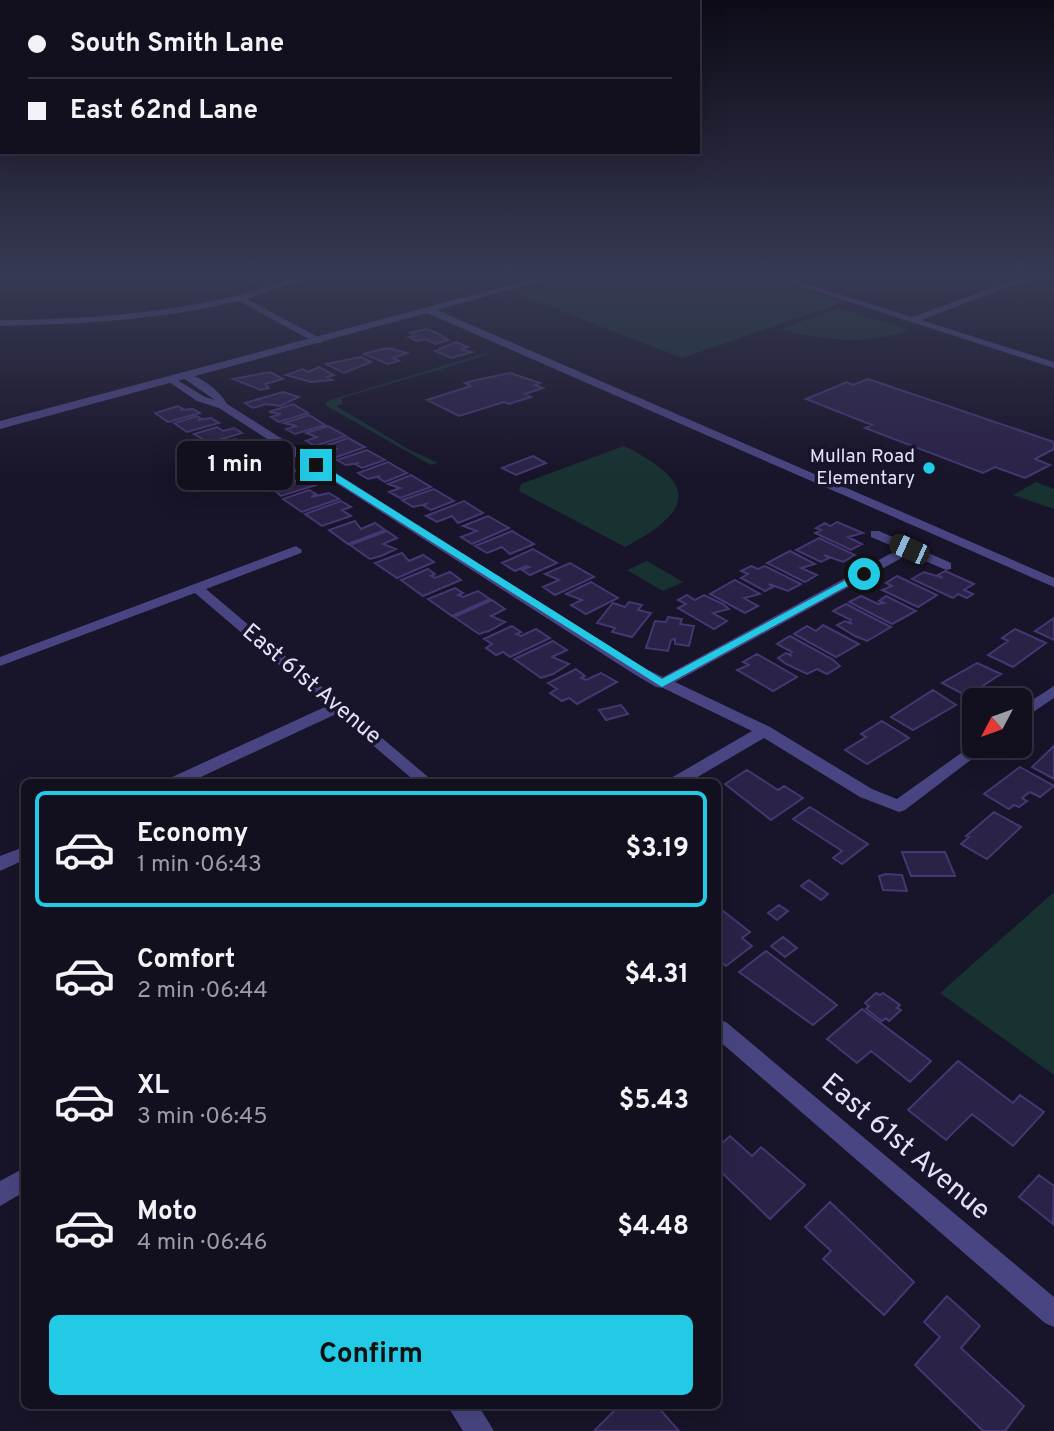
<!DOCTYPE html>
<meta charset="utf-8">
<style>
:root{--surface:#120f1f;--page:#1f1d2c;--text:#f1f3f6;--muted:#9c9ca4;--line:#312f3d;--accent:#22cae5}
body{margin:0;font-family:Overpass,sans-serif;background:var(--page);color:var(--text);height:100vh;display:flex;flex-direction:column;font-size:26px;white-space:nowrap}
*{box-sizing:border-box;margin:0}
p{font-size:23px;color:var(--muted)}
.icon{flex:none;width:38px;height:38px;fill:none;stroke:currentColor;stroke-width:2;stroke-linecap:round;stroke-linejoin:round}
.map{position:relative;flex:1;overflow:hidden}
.sheet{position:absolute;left:21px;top:779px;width:700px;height:630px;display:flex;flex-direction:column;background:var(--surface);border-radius:10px;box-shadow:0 7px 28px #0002,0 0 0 2px var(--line)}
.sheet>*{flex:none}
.top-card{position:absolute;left:0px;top:0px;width:700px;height:154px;box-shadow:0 7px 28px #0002,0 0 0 2px var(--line);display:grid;align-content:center;height:154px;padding:0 28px;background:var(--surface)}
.needle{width:46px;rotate:229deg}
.tools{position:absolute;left:962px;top:688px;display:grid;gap:14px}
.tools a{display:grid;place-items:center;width:70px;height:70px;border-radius:10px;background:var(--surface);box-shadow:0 7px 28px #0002,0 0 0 2px var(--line);font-size:35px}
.end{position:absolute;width:32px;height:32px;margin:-16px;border:9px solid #22cae5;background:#111;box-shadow:0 0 0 4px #111}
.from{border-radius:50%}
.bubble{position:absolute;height:49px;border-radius:10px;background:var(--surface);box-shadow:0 7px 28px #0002,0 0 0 2px var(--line);font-size:23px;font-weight:700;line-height:49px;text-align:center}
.car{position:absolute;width:21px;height:42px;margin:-21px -10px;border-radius:9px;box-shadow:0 0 5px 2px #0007;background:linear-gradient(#222 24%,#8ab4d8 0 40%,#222 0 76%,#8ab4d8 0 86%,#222 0)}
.top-card b{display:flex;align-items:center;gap:24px;height:66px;font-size:26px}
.top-card b+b{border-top:2px solid var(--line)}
.top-card i{width:18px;height:18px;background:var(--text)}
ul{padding:12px 0 0;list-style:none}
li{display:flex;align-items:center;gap:21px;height:116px;margin:0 14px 10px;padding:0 14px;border:4px solid transparent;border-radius:10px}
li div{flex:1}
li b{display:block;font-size:26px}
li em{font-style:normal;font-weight:700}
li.current{border-color:var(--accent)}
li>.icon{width:63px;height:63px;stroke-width:1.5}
.button{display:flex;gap:14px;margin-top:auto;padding:14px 28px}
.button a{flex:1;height:80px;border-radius:10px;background:var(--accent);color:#111;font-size:28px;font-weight:700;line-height:80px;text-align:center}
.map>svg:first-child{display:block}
.green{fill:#183232}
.building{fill:#2b2248;stroke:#453771;stroke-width:2}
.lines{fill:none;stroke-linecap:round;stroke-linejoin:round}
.minor{fill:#494582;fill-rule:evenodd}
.tertiary{fill:#494582;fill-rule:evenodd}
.route{fill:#22cae5}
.poi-dot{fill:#22cae5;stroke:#181429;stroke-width:2.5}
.labels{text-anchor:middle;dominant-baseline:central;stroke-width:7;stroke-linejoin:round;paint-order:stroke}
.far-poi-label{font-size:19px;fill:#e4e0fb;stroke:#181429;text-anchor:end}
.street-label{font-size:23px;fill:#e4e0fb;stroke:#181429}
.near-street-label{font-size:28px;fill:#e4e0fb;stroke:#181429}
</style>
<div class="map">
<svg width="1054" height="1431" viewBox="0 0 1054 1431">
<rect width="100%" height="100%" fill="#181429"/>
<path class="green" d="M589,275H753L844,302L682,358L517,294Z
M839,308L910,330C867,345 825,341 781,329Z
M485,353L489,354L442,369L444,372L438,370L348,396L341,399L343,404L336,406L408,449L438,463L431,465L325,405L327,401Z
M624,446C697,482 696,510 625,547L519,491L521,484Z
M1036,482L1054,489V509L1013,495Z
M647,561L683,582L663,591L627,570Z
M1054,892V1075L940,993Z"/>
<path class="building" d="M426,329L437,333L448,340L435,344L426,339L417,341L409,337L415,336L410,333Z
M456,342L468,347L460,349L472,352L451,358L435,351Z
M387,348L407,353L393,358L399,361L388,364L364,354Z
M361,357L371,362L344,373L326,364Z
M319,367L334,375L327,377L332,380L311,382L286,375L303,369L308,372Z
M270,372L283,379L265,384L269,388L261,390L233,379Z
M510,373L540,383L535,385L543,388L525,394L531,397L509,404L504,402L459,416L427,400L471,386L465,383L476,380Z
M868,379L1054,442V449L1035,459L1050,465L1025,478L995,467L983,473L865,428L872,425L806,399L847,382L853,385Z
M283,392L299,397L280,406L266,404L253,408L245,403Z
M293,404L308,413L279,422L271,417L281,414L269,412Z
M178,406L183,409L180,410L193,409L200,413L168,422L155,413Z
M309,415L325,425L295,434L286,429L297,426L284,423Z
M197,416L202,419L198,420L211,418L219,423L187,432L174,423Z
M328,426L346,436L315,446L306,441L317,437L306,433Z
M217,427L223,431L234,428L242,433L209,443L194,434Z
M348,438L365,447L334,458L326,453L336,449L325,446Z
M235,439L256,445L222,456L209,447Z
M256,449L262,453L257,456L268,453L276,458L244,468L229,458Z
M367,450L385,460L362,468L355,464L359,463L346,465L337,460Z
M533,456L546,463L516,475L502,468Z
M388,462L407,473L385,482L377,477L380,476L368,479L358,473Z
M272,463L277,467L274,468L288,466L296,471L263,481L249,476L253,475L247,471Z
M411,475L431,487L400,498L389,492L400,488L388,484Z
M291,476L297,483L308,479L316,485L281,496L267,484Z
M434,489L454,501L431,510L424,506L426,504L413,507L402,500Z
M309,490L316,494L311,497L329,493L339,499L302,512L283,499Z
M341,501L351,507L342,510L351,516L322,526L305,514Z
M464,501L483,513L458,523L452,516L437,522L426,516Z
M488,516L509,528L472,544L461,537L477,531L463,526Z
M355,521L361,529L375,523L385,530L348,544L329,530Z
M837,522L863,533L848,537L862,544L851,550L815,533L821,530L816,528L825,523L830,526Z
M387,531L397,538L383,544L396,549L381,556L370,559L350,545Z
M512,531L534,544L510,554L502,547L487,553L475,546Z
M819,538L855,555L843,562L824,555L829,558L821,562L796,550Z
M533,549L557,563L530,575L522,570L529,567L526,566L515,571L502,563Z
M790,551L815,564L801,568L817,575L805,582L767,563Z
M402,553L409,561L423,555L434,562L397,578L375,563Z
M570,563L594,577L555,595L543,587L559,580L545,574Z
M751,566L758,569L765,566L801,584L788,591L769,584L773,587L765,591L741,578L748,574L741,571Z
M428,569L435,574L431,576L435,578L450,572L461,580L423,596L401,580Z
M945,571L974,584L964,590L973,594L967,598L958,594L953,598L912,579L924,572L943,578L938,575Z
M897,576L937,595L918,607L882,590L892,586L886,583Z
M735,580L760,594L744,598L758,606L745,613L710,594Z
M591,582L618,598L586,614L571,605L582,600L566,594Z
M455,588L463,593L458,595L463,597L478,591L490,599L452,616L428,599Z
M687,595L695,600L704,595L723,604L729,609L713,613L727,621L714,629L678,608L686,604L678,600Z
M861,596L878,604L884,603L879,601L886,596L916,611L892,624L849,602Z
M492,600L505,609L491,616L505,622L489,631L479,634L454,617Z
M629,602L642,605L638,610L651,613L632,637L612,632L615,628L597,623L613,603L625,607Z
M846,604L891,627L867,641L855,636L837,625L845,621L852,624L849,622L851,620L833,611Z
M668,617L682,619L680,624L694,626L689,646L675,644V639L671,640L668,651L646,648L655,621L666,622Z
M1054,618V640L1035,631Z
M823,625L859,644L836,657L794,634L807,626L816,631Z
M512,626L521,632L516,634L521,636L536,629L550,638L510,657L503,652L496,655L486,648L492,644L484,639Z
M1015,629L1046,643L1013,667L988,655L1008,641L1002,638Z
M790,636L832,659L840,666L827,674L817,669L807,674L786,664L778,658L786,653L792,656L789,654L792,652L777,644Z
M553,641L567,650L552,657L569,664L553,674L541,678L514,659Z
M757,654L797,677L773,691L737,670L749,665L743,662Z
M977,663L1001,674L967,696L942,683Z
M576,669L585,676L581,678L586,680L601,673L617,682L577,704L569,698L562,701L550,693L557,689L548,683Z
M933,690L956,705L913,730L891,717Z
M621,705L628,714L606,720L599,710Z
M882,721L909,738L867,764L845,750L866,737L861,734Z
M1054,746V779L1032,767Z
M1020,767L1054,786L1040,797L1030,792L1022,798L1027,801L1019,807L1014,805L1009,809L984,794Z
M747,770L778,790L784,786L803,798L771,820L725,784Z
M810,807L868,844L842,864L833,858L842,851L793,819Z
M994,812L1021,827L987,859L961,844L969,837L966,836Z
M902,852H945L955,876H911Z
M886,874L902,875L907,891L883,890L879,876Z
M809,880L828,894L821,900L801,886Z
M779,905L788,911L777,920L768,913Z
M718,907L750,932L742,938L752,946L726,966L718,959Z
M783,937L797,948L785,957L771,946Z
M766,951L837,1005L813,1025L739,972Z
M876,993L880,995L883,993L900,1005L897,1008L901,1010L889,1021L886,1018L882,1021L866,1009L869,1006L865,1003Z
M862,1009L931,1061L910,1082L871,1051L857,1063L827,1039Z
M958,1061L1013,1103L1020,1095L1044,1112L1013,1146L972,1114L946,1140L908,1110Z
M730,1136L752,1156L761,1147L805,1185L770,1219L718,1169V1147Z
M1039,1175L1054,1186L1053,1224L1019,1197Z
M830,1202L914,1282L884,1315L823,1259L831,1251L805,1227Z
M947,1296L980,1326L961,1348L1024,1406L1005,1431H983L915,1365L940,1337L924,1322Z
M620,1405H656L679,1431H594Z"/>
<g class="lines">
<path class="minor" d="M303,275H314L247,299L322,339V343H316L239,301C160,320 80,324 0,326V320C104,319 205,311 303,275Z
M766,275H777L912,317L1028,275H1039L921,320L1054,362V368Z
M183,374C198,373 220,391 227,404L644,668L663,677L899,549L871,537V531H879L951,563V569L946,570L909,554L675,682L770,727L872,789L897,799L975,743V746H989L905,810L899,812L860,797L764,738L689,782H669L671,778L752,731L663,688L656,687L634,674L219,408L197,401L166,380L174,378L205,397L215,400L183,378Z
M296,546L302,550L301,553L206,589L434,782H416L336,714L190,782H168L170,778L327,706L195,593L0,666V657Z
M1054,686V698L1020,721V708Z
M24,847V860L0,871V856Z
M718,1019L726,1022L1054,1297V1327L1045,1323L718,1040Z
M24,1168V1192L0,1206V1181Z
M447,1405H478L494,1431H463Z"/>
<path class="tertiary" d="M548,275H561L437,310L1054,578V587L427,313L0,429V421Z"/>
</g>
<linearGradient id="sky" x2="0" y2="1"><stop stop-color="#0d0b17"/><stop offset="0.58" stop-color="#373a54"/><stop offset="1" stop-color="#373a54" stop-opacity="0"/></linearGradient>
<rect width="1054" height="475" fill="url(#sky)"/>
<path class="route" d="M313,463H319L662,679L861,572L869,574L662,687L313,467Z"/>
<circle class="poi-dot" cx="929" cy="468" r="7"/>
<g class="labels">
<g class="far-poi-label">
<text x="915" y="457">Mullan Road<tspan x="915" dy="22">Elementary</tspan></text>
</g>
<g class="street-label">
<text transform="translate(311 685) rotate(40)">East 61st Avenue</text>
</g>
<g class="near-street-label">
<text transform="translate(905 1148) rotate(40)">East 61st Avenue</text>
</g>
</g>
</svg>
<div class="tools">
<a><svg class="needle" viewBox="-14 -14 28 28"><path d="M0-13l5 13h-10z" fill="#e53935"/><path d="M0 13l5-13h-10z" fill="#9c9ca4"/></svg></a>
</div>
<i class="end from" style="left:864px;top:574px"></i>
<i class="end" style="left:316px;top:465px"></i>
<div class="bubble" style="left:177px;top:441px;width:116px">1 min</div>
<i class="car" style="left:909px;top:549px;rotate:294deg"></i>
<div class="top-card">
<b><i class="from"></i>South Smith Lane</b>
<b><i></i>East 62nd Lane</b>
</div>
<section class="sheet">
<ul>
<li class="current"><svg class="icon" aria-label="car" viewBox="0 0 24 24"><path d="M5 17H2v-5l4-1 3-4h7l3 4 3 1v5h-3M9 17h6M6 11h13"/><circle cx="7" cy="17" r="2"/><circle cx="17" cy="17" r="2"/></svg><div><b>Economy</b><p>1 min · 06:43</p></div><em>$3.19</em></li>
<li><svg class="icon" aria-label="car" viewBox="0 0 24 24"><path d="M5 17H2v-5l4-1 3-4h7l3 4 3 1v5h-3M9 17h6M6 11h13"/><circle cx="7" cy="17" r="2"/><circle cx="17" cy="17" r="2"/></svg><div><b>Comfort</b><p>2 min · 06:44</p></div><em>$4.31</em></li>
<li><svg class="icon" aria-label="car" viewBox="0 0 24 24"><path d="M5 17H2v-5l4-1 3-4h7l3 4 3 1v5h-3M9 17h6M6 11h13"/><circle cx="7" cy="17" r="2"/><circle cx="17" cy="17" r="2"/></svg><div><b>XL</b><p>3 min · 06:45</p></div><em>$5.43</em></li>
<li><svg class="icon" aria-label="car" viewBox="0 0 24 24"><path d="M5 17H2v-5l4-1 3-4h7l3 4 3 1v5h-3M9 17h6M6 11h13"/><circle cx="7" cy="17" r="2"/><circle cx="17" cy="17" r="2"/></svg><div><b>Moto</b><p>4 min · 06:46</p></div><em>$4.48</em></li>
</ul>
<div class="button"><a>Confirm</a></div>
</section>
</div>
